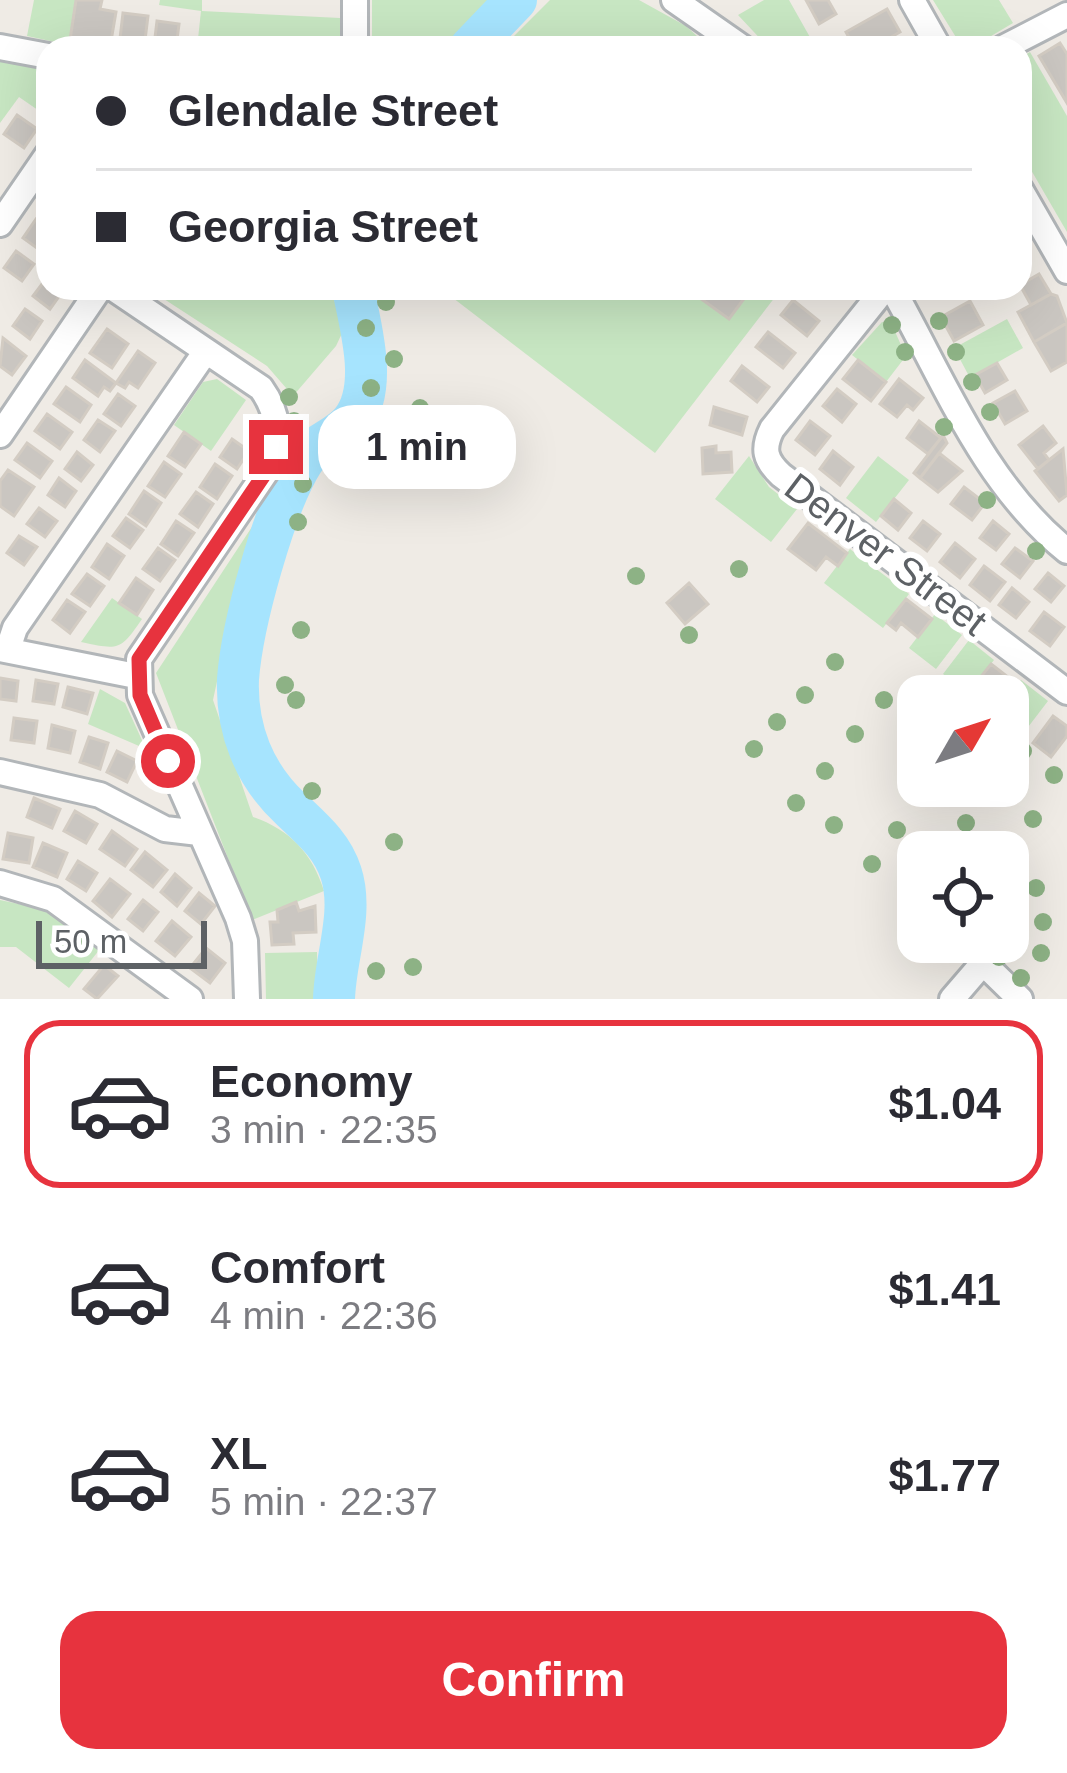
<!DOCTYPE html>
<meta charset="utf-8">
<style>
:root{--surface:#fff;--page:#f2f2f3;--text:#2b2b33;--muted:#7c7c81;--line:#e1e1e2;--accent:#e7333e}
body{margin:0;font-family:Helvetica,sans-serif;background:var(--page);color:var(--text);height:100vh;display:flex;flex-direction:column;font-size:45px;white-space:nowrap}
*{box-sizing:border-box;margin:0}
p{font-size:39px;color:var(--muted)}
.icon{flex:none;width:66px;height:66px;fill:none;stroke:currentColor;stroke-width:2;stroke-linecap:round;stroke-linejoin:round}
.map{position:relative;height:999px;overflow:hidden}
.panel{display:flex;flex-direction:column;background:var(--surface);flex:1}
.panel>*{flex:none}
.top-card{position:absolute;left:36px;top:36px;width:996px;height:264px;border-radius:36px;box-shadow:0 12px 48px #0002;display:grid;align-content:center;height:264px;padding:0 60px;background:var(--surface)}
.needle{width:78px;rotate:51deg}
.fabs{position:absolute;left:897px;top:675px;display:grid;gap:24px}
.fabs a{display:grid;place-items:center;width:132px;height:132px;border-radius:24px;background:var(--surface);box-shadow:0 12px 48px #0002;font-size:60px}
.scale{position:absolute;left:36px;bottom:30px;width:171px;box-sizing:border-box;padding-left:12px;border:6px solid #5d6165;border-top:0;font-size:33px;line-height:42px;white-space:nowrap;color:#5d6165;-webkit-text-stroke:9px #fff;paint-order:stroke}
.end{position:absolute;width:54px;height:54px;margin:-27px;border:15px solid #e7333e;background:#fff;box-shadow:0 0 0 6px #fff}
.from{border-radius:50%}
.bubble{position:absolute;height:84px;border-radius:36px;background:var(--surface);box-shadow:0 12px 48px #0002;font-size:39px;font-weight:700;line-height:84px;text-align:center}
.top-card b{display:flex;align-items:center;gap:42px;height:114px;font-size:45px}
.top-card b+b{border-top:3px solid var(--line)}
.top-card i{width:30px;height:30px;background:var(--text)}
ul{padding:21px 0 0;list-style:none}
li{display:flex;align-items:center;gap:36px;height:168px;margin:0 24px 18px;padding:0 36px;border:6px solid transparent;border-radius:36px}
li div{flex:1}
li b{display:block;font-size:45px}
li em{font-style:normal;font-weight:700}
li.selected{border-color:var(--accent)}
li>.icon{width:108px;height:108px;stroke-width:1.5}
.action{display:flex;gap:24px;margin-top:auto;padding:24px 60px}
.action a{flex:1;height:138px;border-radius:36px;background:var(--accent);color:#fff;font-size:48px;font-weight:700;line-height:138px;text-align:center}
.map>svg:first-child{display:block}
.green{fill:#c7e6c2}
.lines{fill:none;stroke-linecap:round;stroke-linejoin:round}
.river{stroke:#a6e4fe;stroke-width:42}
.building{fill:#cac6c1;stroke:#d3ccc3;stroke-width:3}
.minor-casing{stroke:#b2b6b9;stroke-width:30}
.minor{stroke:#fff;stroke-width:24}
.tree{fill:#8db285}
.route{stroke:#e7333e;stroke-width:15}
.labels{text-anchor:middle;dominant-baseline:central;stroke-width:12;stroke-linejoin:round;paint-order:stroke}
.street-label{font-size:39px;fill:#5d6165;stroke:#fff}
</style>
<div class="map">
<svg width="1067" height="999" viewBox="0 0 1067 999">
<rect width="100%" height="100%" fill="#efebe5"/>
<path class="green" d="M34,0H76L69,45L27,36Z
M160,0H202V11L340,18V48H197L201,11L159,5Z
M372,0H489L442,48H372Z
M550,0H639L686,26L710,48H502Z
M764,0H789L811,39L795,48H769L738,15Z
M933,0H999L1013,23L971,48L962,47Z
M1030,52L1067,116V232L1020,151V58Z
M0,60L48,68V117L19,97L0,123Z
M171,288H330L344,329L336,346L293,396L267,366L164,299Z
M440,288H782L655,453Z
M1007,319L1023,348L970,378L954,348Z
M882,322L892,325L906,356L886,382L852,355Z
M217,379L246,400L211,451L174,425L203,382Z
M749,456L769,487L797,509L771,542L715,499Z
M878,456L909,480L876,522L846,498Z
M292,466L236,593L213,700L253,817C290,830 312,853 324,891L252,920L156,673Z
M850,549L909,594L883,628L824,583Z
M112,598L142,619C120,651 119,650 81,642Z
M935,614L962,635L936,669L909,648Z
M969,640L994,660L968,693L943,674Z
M1021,680L1048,701L1022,735L1008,724V697Z
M100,689L125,703L146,749L88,724Z
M0,900L47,910L100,949L69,988L16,947H0Z
M317,952L318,999H266L265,953Z"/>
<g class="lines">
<path class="river" d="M470,48L516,0
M334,999C335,958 354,913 341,873C332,845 312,829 291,809C254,775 236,729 238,679C242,625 274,507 303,461C315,443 339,438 352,421C379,387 360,326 353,288"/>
</g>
<path class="building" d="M76,0H102L100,9L116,12L110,47L70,40Z
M806,0H828L836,14L819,24Z
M887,9L900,32L872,48H855L846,32Z
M123,13L148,16L144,48L119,47Z
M157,21L179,24L176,48L154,46Z
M1060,43L1067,54V103L1039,56Z
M17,115L37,129L24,148L4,134Z
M36,219L48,227V241L41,251L23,238Z
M16,251L34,264L22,281L4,268Z
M1039,274L1051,294L1031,305L1020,285Z
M45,280L48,288L62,292L50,309L33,296Z
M686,288H752L729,319Z
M1051,294L1057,296L1067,323L1034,342L1018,312Z
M793,300L819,321L807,336L781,315Z
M970,301L983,325L954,341L941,317Z
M25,309L42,321L30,339L13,326Z
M1067,323V362L1051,371L1034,342Z
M107,329L128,344L112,368L90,353Z
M768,332L795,353L783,368L756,347Z
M3,338L26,356L12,375L0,366Z
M138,351L155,363L138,388L129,382L125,388L116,383Z
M85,360L116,383L110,391L104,387L98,396L73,378Z
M858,360L886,382L871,401L843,379Z
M997,363L1007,380L985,393L975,375Z
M742,366L769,387L757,402L731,381Z
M899,379L923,398L913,410L907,405L897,417L880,404Z
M66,387L91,405L80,422L54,404Z
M837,389L856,404L842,422L823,406Z
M1015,391L1027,411L1005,424L993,403Z
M118,394L135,406L121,426L104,414Z
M714,407L747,417L742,435L710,425Z
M47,414L72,432L60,449L35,431Z
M98,420L115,431L100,452L84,440Z
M810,421L830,436L815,455L796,440Z
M919,421L941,438L928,454L907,438Z
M1043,426L1056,443L1044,453L1049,460L1038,469L1019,445Z
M184,432L201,444L185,467L168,456Z
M943,435L947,443L920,478L914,473Z
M232,439L249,451L237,469L220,457Z
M27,443L52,461L40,478L15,460Z
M716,446V453L731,452L732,472L703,474L702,448Z
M1063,449L1067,495L1059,501L1035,471Z
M833,451L853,467L840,485L820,469Z
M77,452L93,465L81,481L65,469Z
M939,453L962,471L938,492L920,478Z
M164,462L181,474L165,497L148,486Z
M215,464L232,476L217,499L200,487Z
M8,470L34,487L14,516L0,506V481Z
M59,478L76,491L65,507L48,495Z
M964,487L985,503L972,520L951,504Z
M144,491L161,503L146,526L129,514Z
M196,492L213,504L198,527L180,514Z
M894,499L911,513L898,530L881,516Z
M39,508L57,521L45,537L27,524Z
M126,518L143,530L130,548L113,536Z
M176,521L194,533L178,556L161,544Z
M923,521L940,534L927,551L910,538Z
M993,521L1009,534L996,550L980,538Z
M808,523L847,553L838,566L826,557L816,570L788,549Z
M19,536L37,547L24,565L7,553Z
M955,543L975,559L960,578L940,562Z
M107,544L124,556L109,579L92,567Z
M158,548L175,560L160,581L143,569Z
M1015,548L1033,561L1020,578L1002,564Z
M984,566L1005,582L990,601L970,585Z
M1048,573L1064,586L1051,602L1035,589Z
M87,574L104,586L90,606L72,594Z
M136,578L153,590L137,615L119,603Z
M689,583L708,604L685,624L667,603Z
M1012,588L1029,602L1016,618L999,605Z
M906,599L932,619L918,637L901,623L896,630L887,623Z
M67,600L85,612L70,633L53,620Z
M1044,612L1064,627L1050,646L1030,631Z
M991,664L1013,681L1001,696H972L968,693Z
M0,678L18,681L16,701L0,699Z
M36,680L58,684L54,704L33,701Z
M68,687L93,693L87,714L63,707Z
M1053,716L1067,726V736L1051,757L1033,743Z
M14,718L37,721L34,743L11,740Z
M52,725L75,731L70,753L48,748Z
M89,737L108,743L100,769L80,762Z
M117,751L137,761L127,782L107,772Z
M34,798L60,809L52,828L27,817Z
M75,811L97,824L86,843L64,831Z
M112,831L137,849L125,866L100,849Z
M8,833L33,838L29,863L3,859Z
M43,843L67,853L57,877L33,867Z
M145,852L167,870L153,887L131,870Z
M78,861L97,873L86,891L67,879Z
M175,874L191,888L177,906L161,892Z
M110,879L130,894L112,917L93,901Z
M199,893L215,906L201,924L185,911Z
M143,900L158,912L143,931L128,919Z
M296,902L299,911L315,906L316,932L293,933L294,944L272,945L270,922H278L277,910Z
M172,921L191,937L175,956L156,941Z
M206,948L225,963L210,983L190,968Z
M104,965L118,976L97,999L84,989Z"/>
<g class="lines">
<g class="minor-casing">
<path id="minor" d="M355,0V48
M674,0L743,48
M912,0L939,48
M0,47L48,56
M1003,48L1067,15
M1020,189L1067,271
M0,224L48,154
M113,288L261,388C279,413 280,436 270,466L139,659L140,695L238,918L245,941L247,999
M885,288L772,429C762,449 765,460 781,475L1067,692
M892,288C944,380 983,483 1067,551
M0,435L100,288
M0,649L136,676
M8,649L15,628L206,351
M0,772L100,795L165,829L199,833
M0,883L53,899L190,999
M952,999L983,963L1020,999"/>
</g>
<use href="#minor" class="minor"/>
</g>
<g class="tree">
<circle cx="386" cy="302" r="9"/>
<circle cx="939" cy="321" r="9"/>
<circle cx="892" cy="325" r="9"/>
<circle cx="366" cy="328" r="9"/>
<circle cx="905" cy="352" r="9"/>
<circle cx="956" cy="352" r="9"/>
<circle cx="394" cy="359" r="9"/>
<circle cx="972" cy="382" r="9"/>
<circle cx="371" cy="388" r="9"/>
<circle cx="289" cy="397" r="9"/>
<circle cx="420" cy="408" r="9"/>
<circle cx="990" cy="412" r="9"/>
<circle cx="294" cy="421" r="9"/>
<circle cx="336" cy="426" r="9"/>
<circle cx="944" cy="427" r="9"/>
<circle cx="406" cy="437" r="9"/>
<circle cx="341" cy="447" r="9"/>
<circle cx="291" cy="454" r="9"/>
<circle cx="303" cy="484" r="9"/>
<circle cx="987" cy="500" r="9"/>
<circle cx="298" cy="522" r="9"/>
<circle cx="1036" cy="551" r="9"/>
<circle cx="739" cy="569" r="9"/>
<circle cx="636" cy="576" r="9"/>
<circle cx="301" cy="630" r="9"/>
<circle cx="689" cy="635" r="9"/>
<circle cx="835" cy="662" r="9"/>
<circle cx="285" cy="685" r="9"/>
<circle cx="805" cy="695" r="9"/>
<circle cx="296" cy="700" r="9"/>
<circle cx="884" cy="700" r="9"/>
<circle cx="777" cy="722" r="9"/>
<circle cx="855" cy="734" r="9"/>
<circle cx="754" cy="749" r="9"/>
<circle cx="1023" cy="751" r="9"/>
<circle cx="825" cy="771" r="9"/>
<circle cx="1054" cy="775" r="9"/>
<circle cx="312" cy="791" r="9"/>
<circle cx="796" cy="803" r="9"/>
<circle cx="1033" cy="819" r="9"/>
<circle cx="966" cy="823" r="9"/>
<circle cx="834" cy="825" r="9"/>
<circle cx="897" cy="830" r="9"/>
<circle cx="394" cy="842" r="9"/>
<circle cx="872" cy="864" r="9"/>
<circle cx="1036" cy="888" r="9"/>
<circle cx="1043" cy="922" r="9"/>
<circle cx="75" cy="940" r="9"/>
<circle cx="1041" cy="953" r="9"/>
<circle cx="999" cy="957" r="9"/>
<circle cx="413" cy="967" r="9"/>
<circle cx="376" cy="971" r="9"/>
<circle cx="1021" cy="978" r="9"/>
</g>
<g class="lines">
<path class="route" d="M168,761L140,695L139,659L270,466L276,447"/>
</g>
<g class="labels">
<g class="street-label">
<text transform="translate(886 554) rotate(37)">Denver Street</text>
</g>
</g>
</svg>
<div class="fabs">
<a><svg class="needle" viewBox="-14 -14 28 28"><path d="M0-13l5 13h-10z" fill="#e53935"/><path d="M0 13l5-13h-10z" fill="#7c7c81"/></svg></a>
<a><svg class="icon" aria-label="locate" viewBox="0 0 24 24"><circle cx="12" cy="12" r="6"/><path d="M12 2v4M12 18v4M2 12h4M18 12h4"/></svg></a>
</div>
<div class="scale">50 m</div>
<i class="end from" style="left:168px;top:761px"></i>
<i class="end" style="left:276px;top:447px"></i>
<div class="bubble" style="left:318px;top:405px;width:198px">1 min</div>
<div class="top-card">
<b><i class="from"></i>Glendale Street</b>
<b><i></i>Georgia Street</b>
</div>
</div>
<section class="panel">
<ul>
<li class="selected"><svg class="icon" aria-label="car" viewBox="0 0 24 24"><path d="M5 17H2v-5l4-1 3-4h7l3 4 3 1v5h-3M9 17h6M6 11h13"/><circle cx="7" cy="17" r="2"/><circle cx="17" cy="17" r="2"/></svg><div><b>Economy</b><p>3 min · 22:35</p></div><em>$1.04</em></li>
<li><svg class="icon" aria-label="car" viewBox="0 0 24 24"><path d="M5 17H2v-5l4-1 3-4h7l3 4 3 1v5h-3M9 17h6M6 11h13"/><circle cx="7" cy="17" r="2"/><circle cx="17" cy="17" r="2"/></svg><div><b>Comfort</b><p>4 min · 22:36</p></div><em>$1.41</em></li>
<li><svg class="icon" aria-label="car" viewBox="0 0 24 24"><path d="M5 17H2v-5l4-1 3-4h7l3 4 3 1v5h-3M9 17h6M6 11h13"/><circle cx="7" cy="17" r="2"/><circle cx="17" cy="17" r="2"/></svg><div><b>XL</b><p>5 min · 22:37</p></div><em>$1.77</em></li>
</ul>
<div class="action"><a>Confirm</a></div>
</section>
